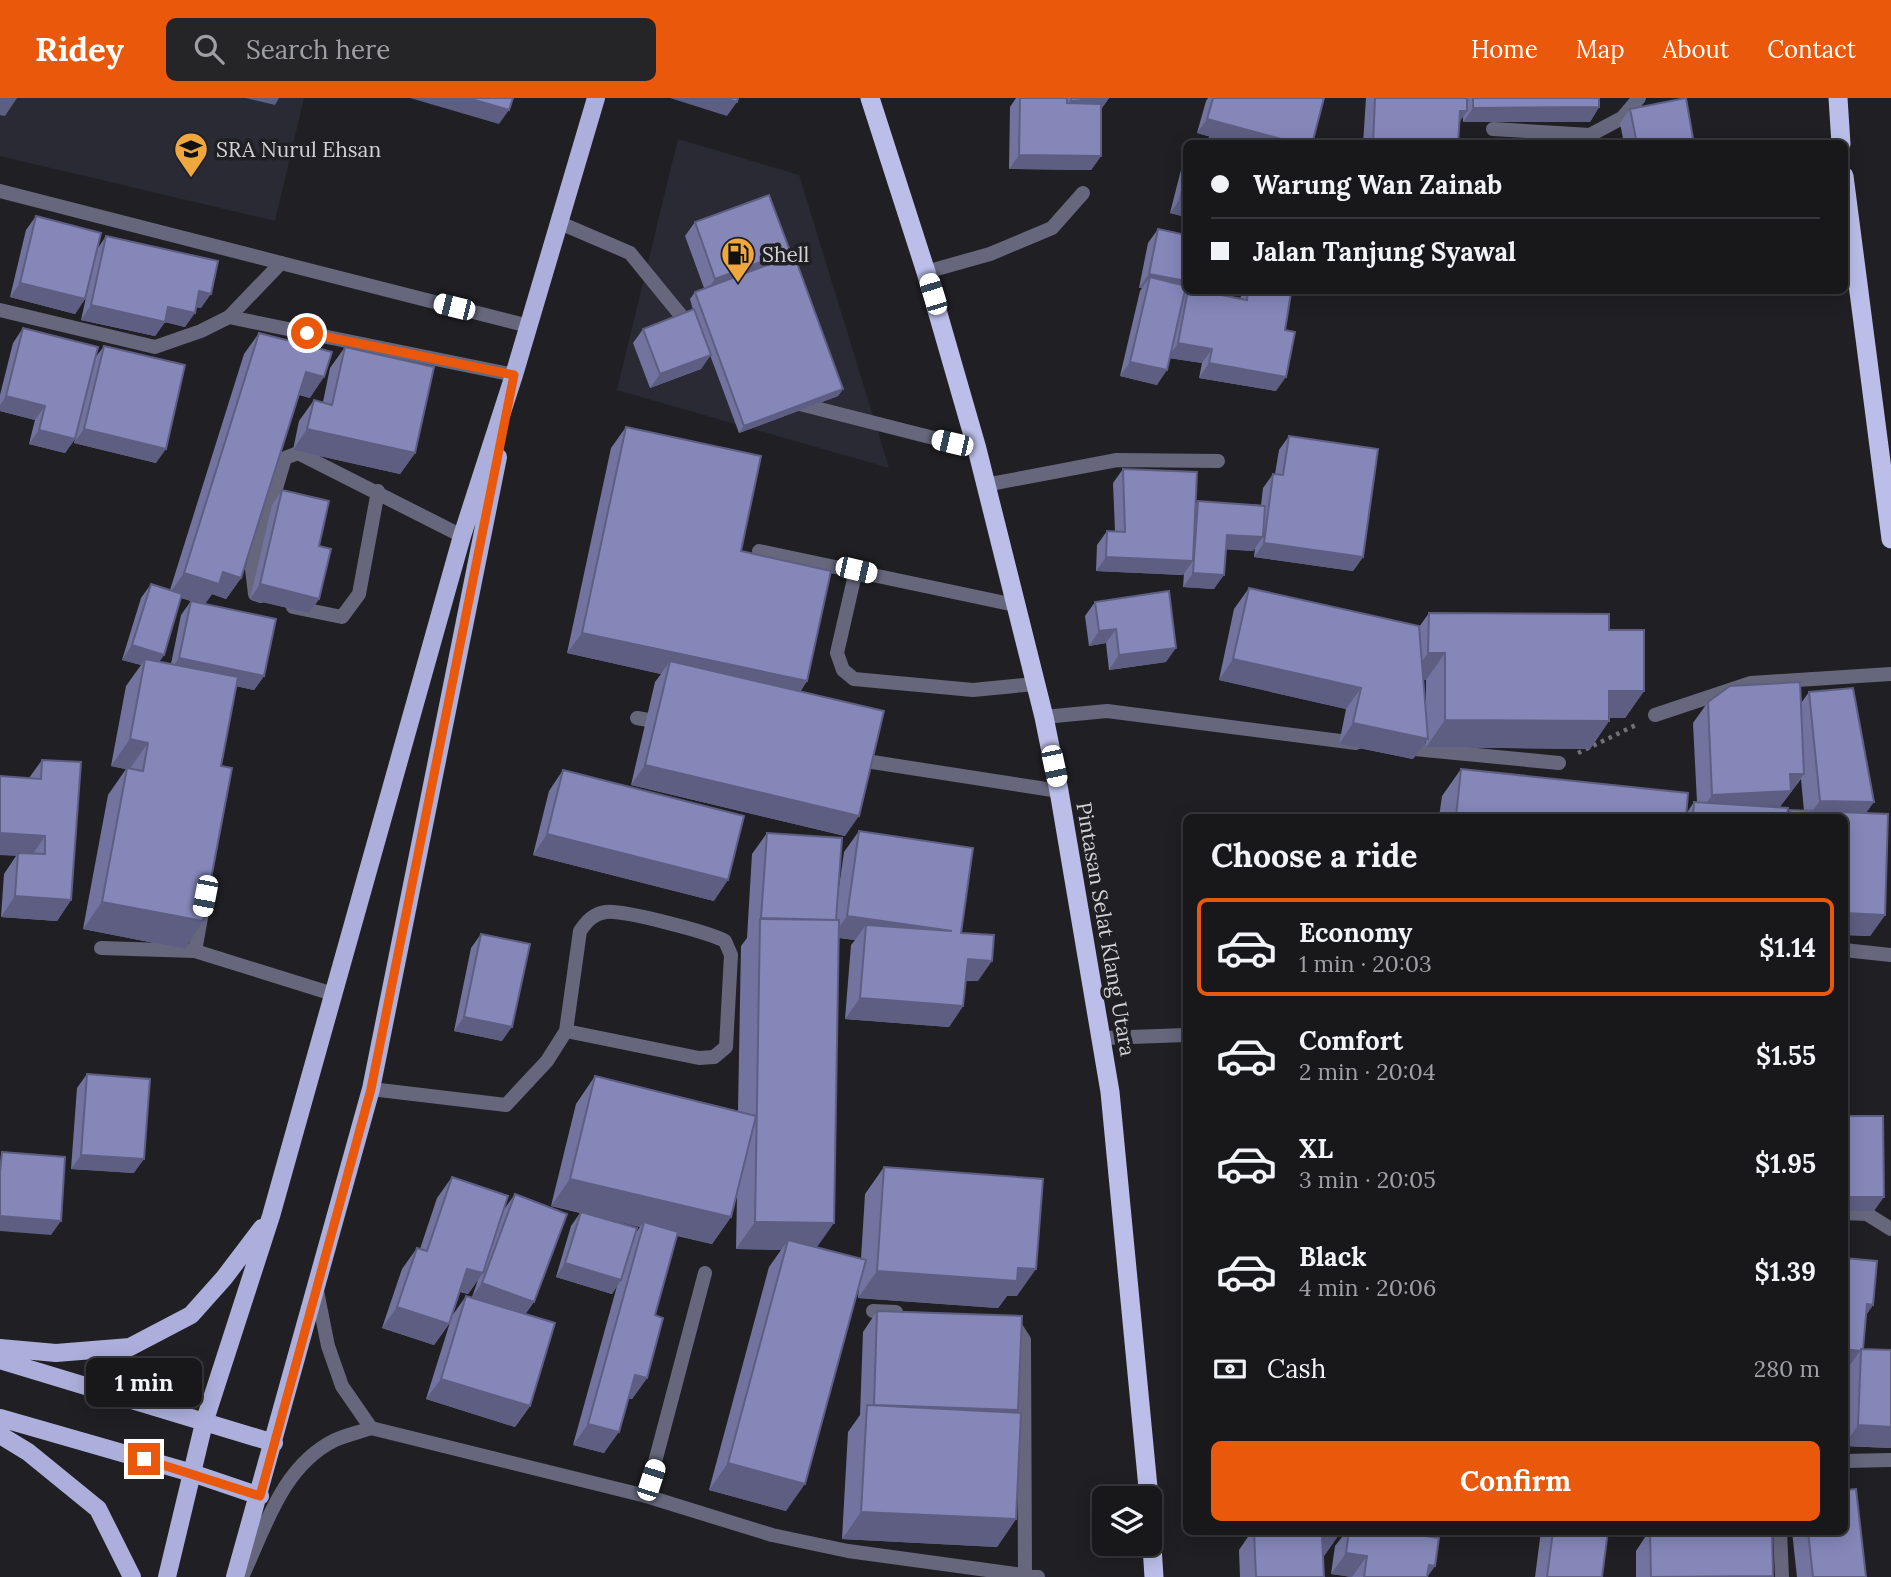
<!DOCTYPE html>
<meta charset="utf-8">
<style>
:root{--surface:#18181b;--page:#252528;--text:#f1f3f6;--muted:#9fa0a3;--line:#36373a;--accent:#ea580c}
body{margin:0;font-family:Lora,serif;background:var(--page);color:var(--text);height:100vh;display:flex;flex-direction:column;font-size:26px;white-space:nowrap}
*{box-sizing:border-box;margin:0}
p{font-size:23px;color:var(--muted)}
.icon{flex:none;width:38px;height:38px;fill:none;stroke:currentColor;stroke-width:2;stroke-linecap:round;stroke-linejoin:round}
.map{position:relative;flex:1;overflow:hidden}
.drawer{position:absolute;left:1183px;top:716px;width:665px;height:721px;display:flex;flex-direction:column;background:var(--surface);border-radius:10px;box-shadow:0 4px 18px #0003,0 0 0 2px var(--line)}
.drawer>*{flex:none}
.guide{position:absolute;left:1183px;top:42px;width:665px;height:154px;border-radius:10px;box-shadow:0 4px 18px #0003,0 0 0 2px var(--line);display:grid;align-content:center;height:154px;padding:0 28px;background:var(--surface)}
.controls{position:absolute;left:1092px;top:1388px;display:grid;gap:14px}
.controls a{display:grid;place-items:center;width:70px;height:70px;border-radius:10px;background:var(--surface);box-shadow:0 4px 18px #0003,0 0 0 2px var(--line);font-size:35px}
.end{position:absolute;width:32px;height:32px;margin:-16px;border:9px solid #ea580c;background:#fff;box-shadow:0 0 0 4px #fff}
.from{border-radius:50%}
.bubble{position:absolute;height:49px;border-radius:10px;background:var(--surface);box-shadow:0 4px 18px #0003,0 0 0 2px var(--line);font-size:23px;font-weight:700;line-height:49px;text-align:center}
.car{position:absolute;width:21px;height:42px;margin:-21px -10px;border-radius:9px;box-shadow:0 0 5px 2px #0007;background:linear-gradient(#fff 24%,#345 0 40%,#fff 0 76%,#345 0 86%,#fff 0)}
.guide b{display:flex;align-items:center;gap:24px;height:66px;font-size:26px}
.guide b+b{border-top:2px solid var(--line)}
.guide i{width:18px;height:18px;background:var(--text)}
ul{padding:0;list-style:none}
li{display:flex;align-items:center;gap:21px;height:98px;margin:0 14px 10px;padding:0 14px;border:4px solid transparent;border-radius:10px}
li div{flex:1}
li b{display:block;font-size:26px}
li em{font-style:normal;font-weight:700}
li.active{border-color:var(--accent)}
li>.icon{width:63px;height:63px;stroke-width:1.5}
h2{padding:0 28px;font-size:32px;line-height:84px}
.pay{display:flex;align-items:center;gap:18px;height:77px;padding:0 28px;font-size:26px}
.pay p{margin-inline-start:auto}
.primary-button{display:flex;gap:14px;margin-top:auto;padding:14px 28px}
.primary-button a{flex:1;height:80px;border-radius:10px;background:var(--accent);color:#fff;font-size:28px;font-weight:700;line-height:80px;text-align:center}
header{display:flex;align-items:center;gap:42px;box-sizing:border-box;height:98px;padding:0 35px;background:var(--accent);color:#fff}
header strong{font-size:33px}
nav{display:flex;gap:38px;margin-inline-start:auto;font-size:24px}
.search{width:490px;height:63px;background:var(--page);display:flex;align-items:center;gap:18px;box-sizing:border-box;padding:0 24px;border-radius:10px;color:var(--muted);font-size:26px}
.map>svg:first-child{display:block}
.built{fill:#292a33}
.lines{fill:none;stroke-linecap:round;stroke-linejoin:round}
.path{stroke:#727276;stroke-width:4.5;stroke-dasharray:3.5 5;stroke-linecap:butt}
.service{stroke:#66677c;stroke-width:14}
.minor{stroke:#66677c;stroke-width:14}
.primary{stroke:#acafdb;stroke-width:18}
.trunk{stroke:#bbbee9;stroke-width:19}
.wall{fill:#72749f;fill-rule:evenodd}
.shaded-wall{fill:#5d5e82}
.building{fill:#8587b9;stroke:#5d5e82;stroke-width:2}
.route{stroke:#ea580c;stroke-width:9}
.labels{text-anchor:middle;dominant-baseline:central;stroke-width:7;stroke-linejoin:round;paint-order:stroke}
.poi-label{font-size:21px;fill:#d2d2d5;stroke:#202024;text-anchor:start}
.street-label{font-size:21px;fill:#d2d2d5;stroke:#202024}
</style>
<header>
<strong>Ridey</strong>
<div class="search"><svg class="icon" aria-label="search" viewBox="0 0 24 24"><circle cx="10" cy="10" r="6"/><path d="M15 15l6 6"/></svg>Search here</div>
<nav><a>Home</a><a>Map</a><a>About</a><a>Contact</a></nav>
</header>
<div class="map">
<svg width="1891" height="1479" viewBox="0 0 1891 1479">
<rect width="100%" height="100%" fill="#202024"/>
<path class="built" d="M0,0H304L275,123L0,58Z
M678,41L799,77L889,370L617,292Z"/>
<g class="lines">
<path class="path" d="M1578,655L1636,627"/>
<path class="service" d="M0,93L281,165
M560,125L630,155L692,231
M229,219L514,277
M788,303L977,351
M759,453L1015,507
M856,472L837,555L843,572L854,581L973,592L1035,586
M261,498L255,496L252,471L285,360L298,355L462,438
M293,509L342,519L359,496L378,393
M637,620L665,625
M853,661L1059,693
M101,850L195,853L333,896
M195,853L202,814
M1103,940L1186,937
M371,991L506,1007L547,963L566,933L580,833C587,823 593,816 606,814C624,812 708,834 725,843L731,857L726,949L714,959L699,960L566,933
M1844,1363L1891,1362
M646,1398L705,1175
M1780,1433L1782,1479"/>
<path class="minor" d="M1493,31L1590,37L1622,20L1639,0
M926,174L990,156L1052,130L1083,95
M0,212L155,249L201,233L229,219L281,165L529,228
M985,387L1117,362L1218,363
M1655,617L1751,585L1891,576
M1044,619L1107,613L1356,645
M1404,650L1559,665
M1844,852L1891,857
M1844,1115L1867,1116L1891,1131
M317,1193L328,1248L342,1288L371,1330
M873,1213L896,1214
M1010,1226L1015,1228L1024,1242L1025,1477
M371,1330L646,1398L772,1437L848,1453L1038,1479
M242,1479C265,1430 282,1368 335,1342C346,1337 360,1334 371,1330"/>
<path class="primary" d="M0,1250L56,1255L130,1249L191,1217L224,1180L262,1130
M0,1262L274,1345
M0,1320L192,1375L260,1398
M0,1337L28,1354L98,1411L132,1479
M167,1479L204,1325L271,1118L462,438L514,277L596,0
M235,1479L371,991L498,359"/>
<path class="trunk" d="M870,0L926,174L977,351L1044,619L1059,693L1110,994L1149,1400
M1838,0L1841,46
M1844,78L1891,441
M1150,1418L1154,1479"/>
</g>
<path class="wall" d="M1016,0H1109L1101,11V58L1091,72L1009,71L1010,9Z
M1208,0H1324L1312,46H1237L1197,35L1206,3Z
M1366,0H1599V9L1590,24H1463V18L1460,23L1458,46H1363Z
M1630,11L1694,46H1624L1620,25Z
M1186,59V119L1170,115L1183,64Z
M36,118L98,150L106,138L201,210L196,209L185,229L165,224L155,238L81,222L89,186L85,201L75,216L10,199L26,132Z
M695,124L790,153L784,160L843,291L838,298L739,335L710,257L701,271L650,290L633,245L643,231L693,212L690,201L695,194L704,190L685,138Z
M1158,131L1186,192H1229L1226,198L1240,200L1245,192H1279L1285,232L1276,293L1199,280L1202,265L1170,260L1157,287L1120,278L1140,193L1142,190H1139L1148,145Z
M23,230L95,260L104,248L156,365L74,345L78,329L75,341L65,355L29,346L35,322L0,313V297L13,245Z
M259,235L310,300L299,297L241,480L226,501L212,496L205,506L264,578L254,592L236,588L185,851L83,831L108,697L126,671L111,668L126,588L141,567L122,562L141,500L151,486L170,492L244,256ZM181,500L194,504L191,503L181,517L171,566L159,564L164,557Z
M345,249L415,355L400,376L293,352L299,323L314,302L323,304L330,270Z
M626,329L741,453L807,583L800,594L845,738L631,687L655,584L661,576L567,555L611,350Z
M1289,338L1363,459L1353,473L1254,459L1255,450L1253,453L1226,451L1214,491L1183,489L1184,475L1183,477L1096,473L1097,447L1107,433H1115L1113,385L1123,371L1195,407L1198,403L1261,407L1263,390L1273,376H1275L1279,352Z
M282,392L319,448V501L309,515L250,501L272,407Z
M1249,490L1419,529L1429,515L1609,532L1644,593L1625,620H1609V623L1590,651L1426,649V643L1413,661L1339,646L1346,611L1219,582L1234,511ZM1423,582H1426V619Z
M1095,504L1166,564L1109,572L1106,545L1089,548L1085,518Z
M1809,594L1867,715L1885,817L1870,838L1844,837V719H1439L1442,698L1461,671L1686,716L1694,704H1697L1693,625L1708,604L1801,605ZM1801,681L1804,713L1790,712L1787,716L1779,710Z
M42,662L71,802L57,823L1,819L4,776L16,758L29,680Z
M563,672L714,803L533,757L549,693Z
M859,733L961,835L978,883H966L963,908L949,929L845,921L851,847L855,842L839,840L817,1149L861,1161L865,1096L884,1069L1017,1198H1007L998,1210L858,1200L859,1186L786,1413L709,1392L769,1169L781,1152L736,1151L737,1097L731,1119L712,1146L677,1138L655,1217L647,1280L632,1301L628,1300L604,1355L573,1347L617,1188L612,1196L556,1179L571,1128L580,1115L551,1108L576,1006L595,978L738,1013L741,848L747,840L752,756L767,735L838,796L844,754ZM600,1119L640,1129L635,1136Z
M481,836L502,943L454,933L471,850Z
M87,976L134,1075L71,1071L77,990Z
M452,1079L505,1110L515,1096L534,1204L525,1216L530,1308L515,1329L426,1301L452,1218L466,1198L472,1199L478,1182L468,1196L460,1194L449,1226L434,1247L382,1230L402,1171L417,1150L420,1151L437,1100Z
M1844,1160L1873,1207L1866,1217L1863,1251L1891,1350L1844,1348L1847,1272L1850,1267Z
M877,1213L1018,1312L1016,1315V1421L997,1449L842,1441L848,1334L860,1317L863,1234Z
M1252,1433H1426L1425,1438L1435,1468L1427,1479H1352L1331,1476L1335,1448L1342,1439L1338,1438L1324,1458V1479H1240L1239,1452Z
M1541,1433H1608L1602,1479H1535Z
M1649,1433H1772V1479H1636V1453Z
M1792,1433H1844L1866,1479H1797Z"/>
<path class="shaded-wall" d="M0,0H17L5,18L0,17Z
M246,0H279L275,7Z
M410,0H468L509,12L499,26Z
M670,0H725L737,4L727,18Z
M1102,0H1109L1100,13L1062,17L1071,3Z
M1599,9L1590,24H1463L1473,10Z
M1460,13H1467L1457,28Z
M1207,21L1300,46H1266L1268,39L1263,46H1237L1197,35Z
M1019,57L1101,58L1091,72L1009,71Z
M1180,101L1186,102V119L1170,115Z
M790,153L780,167L705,195L715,181Z
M1149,176L1186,183L1187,192L1183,199L1150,179L1142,190H1139Z
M20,185L85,201L75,216L10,199Z
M1188,192H1229L1220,206Z
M199,193L211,196L201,210L190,208Z
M91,207L168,209L195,215L185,229L165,224L155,238L81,222Z
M1178,245L1212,251L1202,265L1168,260Z
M711,257L701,271L650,290L660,276Z
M1130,264L1167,272L1157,287L1120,278Z
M1209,265L1286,279L1276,293L1199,280Z
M306,274L324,279L310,300L291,294Z
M843,291L838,298L739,335L744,328Z
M6,298L45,308L35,322L0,313V307Z
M84,331L166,351L156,365L74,345Z
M307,331L415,355L400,376L293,352Z
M39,332L75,341L65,355L29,346Z
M1227,437L1263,439L1253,453L1217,451Z
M1264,445L1363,459L1353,473L1254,459Z
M1106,459L1193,463L1183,477L1096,473Z
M223,474L241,480L226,501L212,496L204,507L169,496L184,475Z
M1193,475L1224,477L1214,491L1183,489Z
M260,486L319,501L309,515L250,501Z
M1116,531L1106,545L1089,548L1099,533Z
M582,535L807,583L792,604L670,563L661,576L567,555Z
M132,547L164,557L154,571L145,561L141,567L122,562Z
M1176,550L1166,564L1109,572L1119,557Z
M1428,555H1445L1426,582H1409Z
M179,560L264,578L254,592L169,574Z
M1233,561L1361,590L1346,611L1219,582Z
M1609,593H1644L1625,620H1590Z
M1445,622L1609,623L1590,651L1426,649Z
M1353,625L1428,641L1413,661L1339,646Z
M130,641L148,645L129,672L111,668Z
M645,667L859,718L845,738L631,687Z
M1790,676H1804L1776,714L1698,718L1712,697Z
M1820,703L1874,704L1859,725L1808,719Z
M0,735L45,738L31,759L18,755L16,758L0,757Z
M547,736L728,782L714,803L533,757Z
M15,798L71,802L57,823L1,819Z
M102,804L203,823L185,851L83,831Z
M1844,815L1885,817L1870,838L1844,837Z
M847,818L952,833L866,827L855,842L832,839Z
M968,861L992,863L978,883L953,882Z
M860,900L963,908L949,929L845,921Z
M464,919L512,929L502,943L454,933Z
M81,1057L144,1061L134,1075L71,1071Z
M570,1081L731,1119L712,1146L642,1129L644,1124L640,1129L551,1108Z
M1844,1099H1884L1874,1113H1844Z
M0,1118L61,1123L51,1137L0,1133Z
M755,1124L834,1125L815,1152L788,1142L781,1152L736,1151Z
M565,1165L621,1182L612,1196L556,1179Z
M1018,1170L1036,1171L1017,1198H1007L998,1210L858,1200L877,1173Z
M467,1171L483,1175L468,1196L453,1191Z
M482,1185L534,1204L524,1218L472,1199Z
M1867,1206L1873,1207L1863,1221Z
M397,1209L449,1226L434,1247L382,1230Z
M1844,1251L1860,1253L1850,1267L1844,1266Z
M635,1277L647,1280L632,1301L620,1298Z
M441,1281L530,1308L515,1329L426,1301Z
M874,1307L1018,1312L1003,1333L866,1318Z
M588,1326L619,1334L604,1355L573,1347Z
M1858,1327L1891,1329V1350L1844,1348Z
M728,1365L805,1386L786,1413L709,1392Z
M861,1414L1016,1421L997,1449L842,1441Z
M1301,1433H1346L1342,1439L1338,1438L1324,1458L1322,1438Z
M1346,1455L1367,1458L1352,1479L1331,1476Z
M1429,1467L1435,1468L1427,1479Z"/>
<path class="building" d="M468,0H513L509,12Z
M725,0H738L737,4Z
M1020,0H1067V5L1101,6V58L1019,57Z
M1071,0H1102L1071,3Z
M1213,0H1324L1312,46H1300L1207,21Z
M1375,0H1467V13H1460L1458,46H1373Z
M1473,0H1599V9L1473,10Z
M1686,0L1694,46H1637L1630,11Z
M1210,39L1235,46H1208Z
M1268,39L1292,46H1266Z
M1186,75V102L1180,101Z
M769,97L790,153L715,181L695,124Z
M36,118L101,135L85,201L20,185Z
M1158,131L1186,137V183L1149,176Z
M106,138L218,163L211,196L199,193L195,215L168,209L165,224L91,207Z
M794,157L843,291L744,328L695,194Z
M1150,179L1186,188L1167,272L1130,264Z
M1188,192H1196L1247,202L1248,192H1279L1291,195L1285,232L1295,234L1286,279L1209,265L1212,251L1178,245Z
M694,211L711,257L660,276L643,231Z
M23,230L98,249L75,341L39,332L45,308L6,298Z
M259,235L332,254L324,279L306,274L241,480L223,474L219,486L184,475Z
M104,248L185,267L166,351L84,331Z
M345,249L434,269L415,355L307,331L314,302L332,307Z
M626,329L761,358L741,453L831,473L807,583L582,535Z
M1289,338L1378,351L1363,459L1264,445L1273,376L1283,377Z
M1123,371L1197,374L1193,463L1106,459L1107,433L1125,434Z
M282,392L329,403L319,448L331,451L319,501L260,486Z
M1198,403L1265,408L1263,439L1227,437L1224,477L1193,475Z
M151,486L182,496L164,557L132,547Z
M1249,490L1419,528L1428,641L1353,625L1361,590L1233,561Z
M1169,493L1176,550L1119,557L1116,531L1099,533L1095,504Z
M191,503L276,521L264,578L179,560Z
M1429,515L1609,516V532H1644V593H1609V623L1445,622V555H1428Z
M145,561L238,579L221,668L232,670L203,823L102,804L127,670L143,673L148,645L130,641Z
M670,563L884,613L859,718L645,667Z
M1800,584L1804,676H1790L1791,693L1712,697L1708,604L1730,588Z
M1853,590L1874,704L1820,703L1809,594Z
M42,662L81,664L71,802L15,798L18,755L45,756V738L0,735V678L41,681Z
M1461,671L1688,695L1686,719H1456Z
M563,672L744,718L728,782L547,736Z
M1694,704L1788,710L1787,719H1693Z
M1790,712L1888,716L1885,817L1844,815V719H1790Z
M859,733L973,750L961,835L994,837L992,863L968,861L963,908L860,900L866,827L952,833L847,818Z
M767,735L842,740L836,822L761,820Z
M760,821L839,822L834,1125L755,1124Z
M481,836L530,846L512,929L464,919Z
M87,976L150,981L144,1061L81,1057Z
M595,978L756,1018L731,1119L570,1081Z
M1844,1018H1883L1884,1099H1844Z
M2,1054L65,1059L61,1123L0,1118V1074Z
M884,1069L1043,1081L1036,1171L1018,1170L1017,1183L877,1173Z
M452,1079L508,1098L483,1175L467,1171L449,1226L397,1209L417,1150L427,1153Z
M515,1096L567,1116L534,1204L482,1185Z
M581,1114L637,1130L621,1182L565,1165Z
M644,1124L678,1134L655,1217L663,1220L647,1280L635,1277L619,1334L588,1326Z
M788,1142L866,1162L805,1386L728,1365Z
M1844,1160L1877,1163L1873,1207L1867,1206L1863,1251H1861V1253L1844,1251Z
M466,1198L555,1225L530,1308L441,1281Z
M877,1213L1022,1218L1018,1312L874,1307Z
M1861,1251L1891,1252V1329L1858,1327Z
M867,1307L1021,1315L1016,1421L861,1414Z
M1856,1391L1866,1479H1813L1808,1433H1844V1392Z
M1254,1433H1338V1437L1322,1438L1324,1479H1256Z
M1349,1433H1391L1439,1440L1435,1468L1429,1467L1427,1479H1364L1367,1458L1346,1455Z
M1394,1433H1426L1425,1438Z
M1553,1433H1608L1602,1479H1547Z
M1650,1433H1772L1773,1478L1651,1479Z"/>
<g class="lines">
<path class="route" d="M144,1361L260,1398L371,991L514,277L307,235"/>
</g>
<defs>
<g id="school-pin" transform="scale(1.75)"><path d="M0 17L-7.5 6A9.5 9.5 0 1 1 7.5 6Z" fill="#efa73e" stroke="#202024"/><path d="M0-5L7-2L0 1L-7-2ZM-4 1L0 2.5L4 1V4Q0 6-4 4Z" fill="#111"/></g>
<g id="fuel-pin" transform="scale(1.75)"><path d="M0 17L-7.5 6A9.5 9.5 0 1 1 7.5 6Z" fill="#efa73e" stroke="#202024"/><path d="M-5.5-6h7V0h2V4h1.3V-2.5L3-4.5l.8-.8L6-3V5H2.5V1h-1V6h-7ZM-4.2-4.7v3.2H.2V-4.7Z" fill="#111"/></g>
</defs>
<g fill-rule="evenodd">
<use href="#school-pin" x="191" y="51"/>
<use href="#fuel-pin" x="738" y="156"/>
</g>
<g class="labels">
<g class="poi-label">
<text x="216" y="51">SRA Nurul Ehsan</text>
<text x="762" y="156">Shell</text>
</g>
<g class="street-label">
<text transform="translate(1106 831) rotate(80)">Pintasan Selat Klang Utara</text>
</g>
</g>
</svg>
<div class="controls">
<a><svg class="icon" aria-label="layers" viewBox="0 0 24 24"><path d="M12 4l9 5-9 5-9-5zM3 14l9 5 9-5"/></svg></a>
</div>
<i class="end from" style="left:307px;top:235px"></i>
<i class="end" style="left:144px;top:1361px"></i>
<div class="bubble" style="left:86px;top:1260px;width:116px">1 min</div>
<i class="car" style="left:933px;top:196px;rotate:343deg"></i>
<i class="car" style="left:454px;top:209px;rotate:284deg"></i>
<i class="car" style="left:952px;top:345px;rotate:283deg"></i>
<i class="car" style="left:856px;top:472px;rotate:103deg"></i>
<i class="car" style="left:1054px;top:668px;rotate:168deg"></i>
<i class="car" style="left:205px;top:798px;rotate:191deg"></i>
<i class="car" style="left:651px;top:1382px;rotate:18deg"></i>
<div class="guide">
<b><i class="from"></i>Warung Wan Zainab</b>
<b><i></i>Jalan Tanjung Syawal</b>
</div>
<section class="drawer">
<h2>Choose a ride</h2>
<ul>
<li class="active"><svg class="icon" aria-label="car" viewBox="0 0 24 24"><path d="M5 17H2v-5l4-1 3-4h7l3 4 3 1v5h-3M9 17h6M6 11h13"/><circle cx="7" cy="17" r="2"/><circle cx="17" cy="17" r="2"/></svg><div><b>Economy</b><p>1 min · 20:03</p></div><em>$1.14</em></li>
<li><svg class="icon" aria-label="car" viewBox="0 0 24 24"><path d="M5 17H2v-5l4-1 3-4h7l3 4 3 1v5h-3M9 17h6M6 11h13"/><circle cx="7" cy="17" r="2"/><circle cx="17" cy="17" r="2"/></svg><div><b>Comfort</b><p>2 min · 20:04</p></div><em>$1.55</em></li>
<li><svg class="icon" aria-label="car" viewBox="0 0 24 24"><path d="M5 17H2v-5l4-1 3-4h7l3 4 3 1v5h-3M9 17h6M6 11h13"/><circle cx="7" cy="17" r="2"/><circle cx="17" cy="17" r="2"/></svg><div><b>XL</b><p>3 min · 20:05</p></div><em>$1.95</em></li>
<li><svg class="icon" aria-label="car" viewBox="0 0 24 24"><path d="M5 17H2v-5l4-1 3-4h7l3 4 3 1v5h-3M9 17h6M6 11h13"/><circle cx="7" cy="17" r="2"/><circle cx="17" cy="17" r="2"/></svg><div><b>Black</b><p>4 min · 20:06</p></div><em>$1.39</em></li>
</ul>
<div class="pay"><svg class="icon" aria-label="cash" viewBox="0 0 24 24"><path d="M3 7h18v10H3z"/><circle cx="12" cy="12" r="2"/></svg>Cash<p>280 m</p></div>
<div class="primary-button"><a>Confirm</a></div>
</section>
</div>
